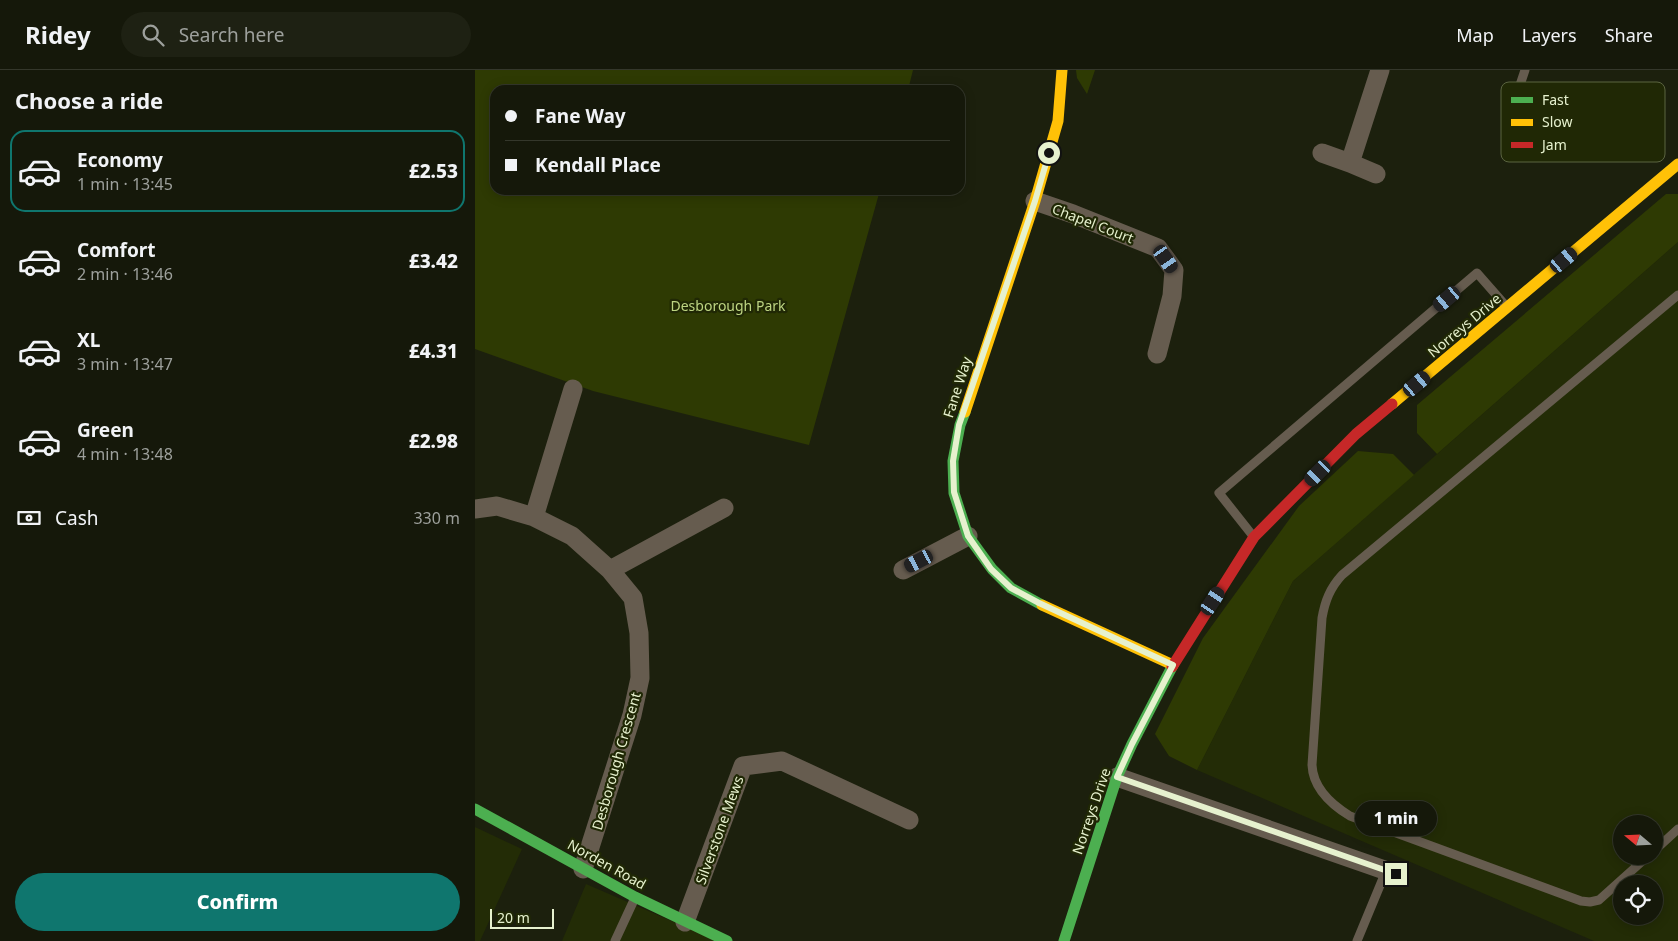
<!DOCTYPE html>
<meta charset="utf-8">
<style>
:root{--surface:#15180a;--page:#1e2113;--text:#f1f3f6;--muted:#9da09c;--line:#34372b;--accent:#0f766e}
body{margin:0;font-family:"Noto Sans",sans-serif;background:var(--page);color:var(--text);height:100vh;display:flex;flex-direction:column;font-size:19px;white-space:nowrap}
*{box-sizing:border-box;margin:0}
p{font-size:16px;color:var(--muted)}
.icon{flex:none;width:28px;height:28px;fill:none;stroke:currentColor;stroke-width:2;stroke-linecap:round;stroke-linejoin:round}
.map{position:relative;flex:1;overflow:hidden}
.details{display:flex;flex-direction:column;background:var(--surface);width:475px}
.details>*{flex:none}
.top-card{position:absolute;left:15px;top:15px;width:475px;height:110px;border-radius:15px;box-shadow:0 2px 12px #0003,0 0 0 1px var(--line);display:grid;align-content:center;height:110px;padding:0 15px;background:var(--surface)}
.needle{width:32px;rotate:289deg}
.buttons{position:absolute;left:1138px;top:745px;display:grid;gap:10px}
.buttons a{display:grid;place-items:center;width:50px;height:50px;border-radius:50%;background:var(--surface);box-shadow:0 2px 12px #0003,0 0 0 1px var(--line);font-size:25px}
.scale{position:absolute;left:15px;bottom:12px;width:64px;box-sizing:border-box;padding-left:5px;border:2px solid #e6f1ce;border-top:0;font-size:14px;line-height:18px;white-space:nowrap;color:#e6f1ce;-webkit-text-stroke:4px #202805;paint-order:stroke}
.end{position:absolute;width:22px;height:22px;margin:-11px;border:6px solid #e6f1ce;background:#111;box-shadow:0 0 0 2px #111}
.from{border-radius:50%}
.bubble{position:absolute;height:35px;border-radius:18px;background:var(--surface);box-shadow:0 2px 12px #0003,0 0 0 1px var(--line);font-size:16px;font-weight:800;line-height:35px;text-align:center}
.car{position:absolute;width:15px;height:30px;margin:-15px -8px;border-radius:6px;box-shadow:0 0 4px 1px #0007;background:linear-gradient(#222 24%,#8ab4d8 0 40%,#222 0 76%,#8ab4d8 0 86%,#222 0)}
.top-card b{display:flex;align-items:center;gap:18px;height:48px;font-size:19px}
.top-card b+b{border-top:1px solid var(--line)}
.top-card i{width:12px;height:12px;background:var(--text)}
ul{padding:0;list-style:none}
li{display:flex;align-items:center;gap:15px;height:82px;margin:0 10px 8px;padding:0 5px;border:2px solid transparent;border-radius:15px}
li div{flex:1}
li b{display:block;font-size:19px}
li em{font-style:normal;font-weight:800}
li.on{border-color:var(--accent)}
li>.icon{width:45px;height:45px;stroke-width:1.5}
h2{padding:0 15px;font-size:22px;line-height:60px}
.pay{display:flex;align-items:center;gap:12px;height:55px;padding:0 15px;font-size:19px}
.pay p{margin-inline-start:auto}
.cta{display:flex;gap:10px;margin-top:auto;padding:10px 15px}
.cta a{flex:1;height:58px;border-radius:30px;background:var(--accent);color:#fff;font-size:20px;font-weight:800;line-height:58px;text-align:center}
header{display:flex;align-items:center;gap:30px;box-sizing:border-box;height:70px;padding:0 25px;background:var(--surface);border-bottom:1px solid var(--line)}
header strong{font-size:24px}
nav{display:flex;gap:28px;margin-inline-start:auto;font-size:18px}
.search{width:350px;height:45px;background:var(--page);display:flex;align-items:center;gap:12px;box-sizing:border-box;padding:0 18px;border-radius:28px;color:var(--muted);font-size:19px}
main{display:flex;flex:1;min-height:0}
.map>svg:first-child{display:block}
.built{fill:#232c06;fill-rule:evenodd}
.green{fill:#2e3a03}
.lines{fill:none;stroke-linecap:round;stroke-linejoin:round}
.lane{stroke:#665c4f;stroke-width:9}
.street{stroke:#665c4f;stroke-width:19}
.fast{stroke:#4caf50;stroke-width:11}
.slow{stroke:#ffc107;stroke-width:11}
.jam{stroke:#c62828;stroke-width:11}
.route{stroke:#e6f1ce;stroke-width:6}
.labels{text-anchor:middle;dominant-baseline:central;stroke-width:4.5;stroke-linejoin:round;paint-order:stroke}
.street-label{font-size:14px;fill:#e6f1ce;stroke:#202805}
.park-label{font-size:14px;fill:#bdd482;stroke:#202805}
.key{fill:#202805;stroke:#5b6441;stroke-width:1}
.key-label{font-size:14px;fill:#e6f1ce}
</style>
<header>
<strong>Ridey</strong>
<div class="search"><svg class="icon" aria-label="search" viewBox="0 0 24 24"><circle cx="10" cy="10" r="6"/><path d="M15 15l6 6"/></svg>Search here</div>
<nav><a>Map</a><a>Layers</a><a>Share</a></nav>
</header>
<main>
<section class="details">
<h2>Choose a ride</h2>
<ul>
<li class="on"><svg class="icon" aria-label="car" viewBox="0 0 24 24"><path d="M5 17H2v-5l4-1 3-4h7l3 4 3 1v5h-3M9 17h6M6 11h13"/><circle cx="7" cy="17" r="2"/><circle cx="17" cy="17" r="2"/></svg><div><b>Economy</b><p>1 min · 13:45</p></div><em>£2.53</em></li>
<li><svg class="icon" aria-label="car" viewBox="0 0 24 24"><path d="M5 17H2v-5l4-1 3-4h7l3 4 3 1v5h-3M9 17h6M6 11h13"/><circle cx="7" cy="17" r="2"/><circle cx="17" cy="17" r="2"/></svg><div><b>Comfort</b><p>2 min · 13:46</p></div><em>£3.42</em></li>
<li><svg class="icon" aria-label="car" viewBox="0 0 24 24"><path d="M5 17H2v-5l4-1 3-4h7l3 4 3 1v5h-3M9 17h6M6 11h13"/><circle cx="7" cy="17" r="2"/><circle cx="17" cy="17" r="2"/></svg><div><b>XL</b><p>3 min · 13:47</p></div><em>£4.31</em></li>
<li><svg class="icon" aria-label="car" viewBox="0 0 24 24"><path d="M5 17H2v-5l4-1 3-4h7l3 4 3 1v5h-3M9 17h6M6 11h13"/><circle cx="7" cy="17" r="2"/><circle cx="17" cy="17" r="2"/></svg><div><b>Green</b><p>4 min · 13:48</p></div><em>£2.98</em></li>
</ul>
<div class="pay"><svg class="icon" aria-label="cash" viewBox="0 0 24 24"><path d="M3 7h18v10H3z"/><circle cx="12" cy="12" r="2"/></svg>Cash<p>330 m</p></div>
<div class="cta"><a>Confirm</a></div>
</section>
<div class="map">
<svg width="1203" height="871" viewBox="0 0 1203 871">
<rect width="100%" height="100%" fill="#1c200d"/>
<path class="built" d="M1203,172V871H1119L722,700L818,511ZM1146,754H1179V786H1146ZM1146,814H1179V846H1146Z
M0,757L47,779L5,871H0Z
M111,814L243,871H87Z"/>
<path class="green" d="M0,0H438L433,20H20V120H405L334,375L118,321L0,279Z
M601,0H620L612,24L602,8Z
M1191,124H1203V172L962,384L942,363V335Z
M883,381L918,384L939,405L818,511L722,700L694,686L680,664L728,568L824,436Z"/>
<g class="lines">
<path class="lane" d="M1050,0L1039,33L1053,50
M778,466L744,423L1002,203L1031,236
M1179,781L1203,759
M1173,786L1124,830L1115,832L1106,831L875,746C857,735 838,718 837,695L847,548C850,531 855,518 867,505L1203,225
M140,871L159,830
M882,871L911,801"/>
<path class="street" d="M847,83L875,93L905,0
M875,93L901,104
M560,131L598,144L683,178L699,200L697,226L682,284
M0,439L22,436L59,447L97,466L135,500L158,528L164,563L165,608L157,645L108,799
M59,447L98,319
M135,500L249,438
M428,500L493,466
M642,707L921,804
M210,852L268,696L307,691L434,750"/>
<path class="fast" d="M490,342L485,355L478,391L479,423L493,466L517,499L536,518L567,535
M0,739L160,827L252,871
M589,871L642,707L657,674L697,597"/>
<path class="slow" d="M917,334L1203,94
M490,342L560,131L583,51L587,0
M567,535L698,595"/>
<path class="jam" d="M697,597L779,467L881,364L917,334"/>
</g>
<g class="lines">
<path class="route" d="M574,83L560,131L484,355L478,391L479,422L493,466L516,499L536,518L564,533L698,595L657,674L642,707L921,804"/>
</g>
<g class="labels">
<g class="street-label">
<text transform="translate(618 153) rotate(21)">Chapel Court</text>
<text transform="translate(989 255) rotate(-40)">Norreys Drive</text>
<text transform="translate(482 317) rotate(-72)">Fane Way</text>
<text transform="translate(141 691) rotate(-74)">Desborough Crescent</text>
<text transform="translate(616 741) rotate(-71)">Norreys Drive</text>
<text transform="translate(244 760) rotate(-70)">Silverstone Mews</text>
<text transform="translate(132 794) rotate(29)">Norden Road</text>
</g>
<g class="park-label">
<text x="253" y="235">Desborough Park</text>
</g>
</g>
<rect x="1026" y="12" width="164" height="80" rx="8" class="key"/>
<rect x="1036" y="27" width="22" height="6" fill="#4caf50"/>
<rect x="1036" y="49" width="22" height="7" fill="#ffc107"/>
<rect x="1036" y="72" width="22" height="6" fill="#c62828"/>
<g class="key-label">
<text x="1067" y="35">Fast</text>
<text x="1067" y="57">Slow</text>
<text x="1067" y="80">Jam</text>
</g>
</svg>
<div class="buttons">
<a><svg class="needle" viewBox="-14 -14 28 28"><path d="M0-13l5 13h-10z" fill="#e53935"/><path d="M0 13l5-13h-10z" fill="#9da09c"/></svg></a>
<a><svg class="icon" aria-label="locate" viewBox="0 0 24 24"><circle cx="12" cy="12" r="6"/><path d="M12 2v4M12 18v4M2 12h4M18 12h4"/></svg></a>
</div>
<div class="scale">20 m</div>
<i class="end from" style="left:574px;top:83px"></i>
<i class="end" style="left:921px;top:804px"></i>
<div class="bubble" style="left:880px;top:731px;width:82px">1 min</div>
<i class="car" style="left:691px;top:189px;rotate:145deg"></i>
<i class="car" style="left:1089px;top:190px;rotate:50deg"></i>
<i class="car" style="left:972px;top:229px;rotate:230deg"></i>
<i class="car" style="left:942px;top:314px;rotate:50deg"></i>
<i class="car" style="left:843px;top:403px;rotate:225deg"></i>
<i class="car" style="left:444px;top:491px;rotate:243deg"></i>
<i class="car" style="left:738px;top:531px;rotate:33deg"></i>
<div class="top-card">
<b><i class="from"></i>Fane Way</b>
<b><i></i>Kendall Place</b>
</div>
</div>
</main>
